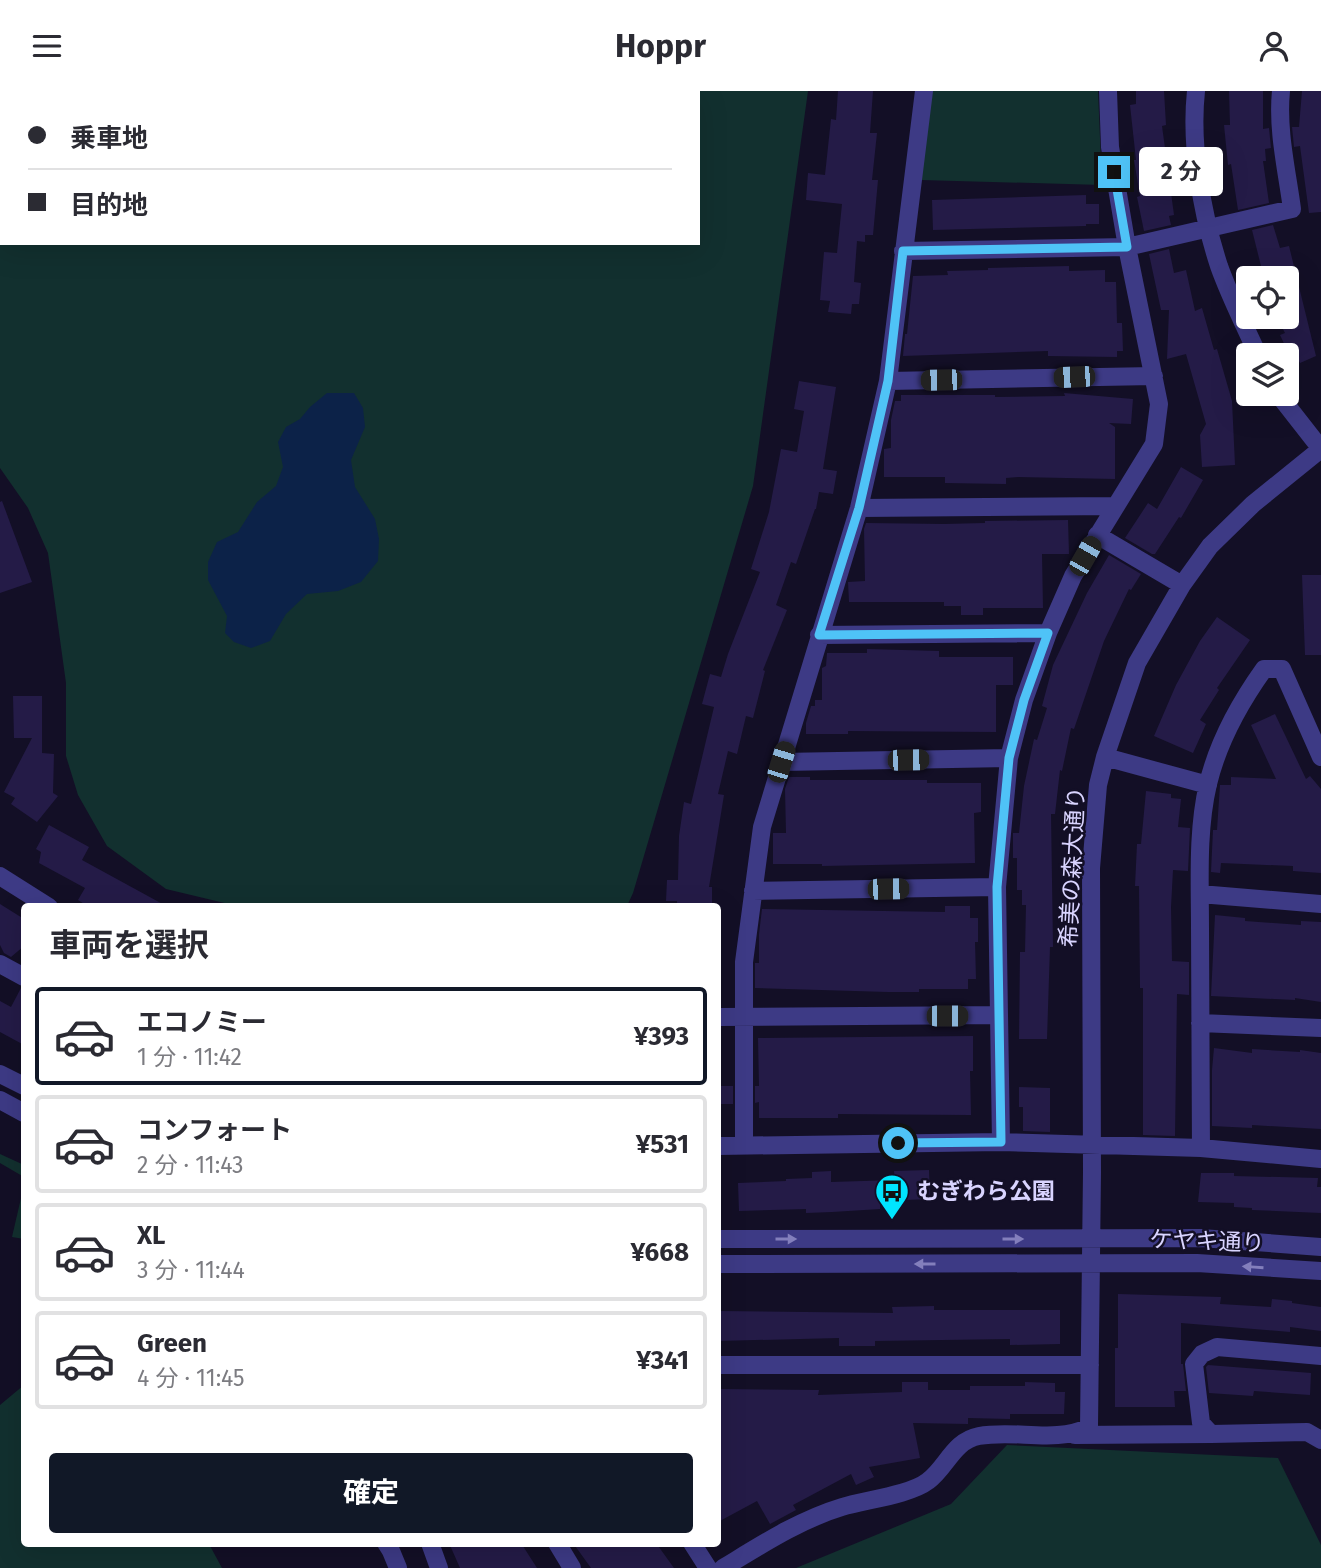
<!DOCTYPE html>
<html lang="ja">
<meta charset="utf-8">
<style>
:root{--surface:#fff;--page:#f2f2f3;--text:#2b2b33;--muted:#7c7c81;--line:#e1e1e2;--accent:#111827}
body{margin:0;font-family:"Fira Sans","Noto Sans JP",sans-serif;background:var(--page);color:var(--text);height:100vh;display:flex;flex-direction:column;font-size:26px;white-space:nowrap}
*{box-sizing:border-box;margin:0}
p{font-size:23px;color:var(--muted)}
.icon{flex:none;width:38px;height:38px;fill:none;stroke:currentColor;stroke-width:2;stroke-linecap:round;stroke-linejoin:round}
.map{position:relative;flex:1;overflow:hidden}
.details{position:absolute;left:21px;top:812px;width:700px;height:644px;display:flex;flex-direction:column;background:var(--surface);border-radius:7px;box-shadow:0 7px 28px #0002}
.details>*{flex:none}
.top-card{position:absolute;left:0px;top:0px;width:700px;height:154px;box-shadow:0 7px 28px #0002;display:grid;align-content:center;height:154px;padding:0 28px;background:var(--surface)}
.controls{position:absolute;left:1236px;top:175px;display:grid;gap:14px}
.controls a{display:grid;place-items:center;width:63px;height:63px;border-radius:7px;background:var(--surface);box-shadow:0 7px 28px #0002;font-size:35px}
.end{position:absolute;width:32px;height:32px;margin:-16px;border:9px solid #4fc3f7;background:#111;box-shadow:0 0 0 4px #111}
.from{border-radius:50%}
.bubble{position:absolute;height:49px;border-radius:7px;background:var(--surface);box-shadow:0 7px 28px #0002;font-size:23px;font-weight:700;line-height:49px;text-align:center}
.car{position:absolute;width:21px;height:42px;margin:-21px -10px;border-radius:9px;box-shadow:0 0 5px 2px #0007;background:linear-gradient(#222 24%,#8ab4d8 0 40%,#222 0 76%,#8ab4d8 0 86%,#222 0)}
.top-card b{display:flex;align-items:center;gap:24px;height:66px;font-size:26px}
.top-card b+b{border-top:2px solid var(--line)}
.top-card i{width:18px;height:18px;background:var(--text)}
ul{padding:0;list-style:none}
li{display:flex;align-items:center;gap:21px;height:98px;margin:0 14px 10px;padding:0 14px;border:4px solid var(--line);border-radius:7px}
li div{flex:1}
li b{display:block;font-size:26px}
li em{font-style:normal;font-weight:700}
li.current{border-color:var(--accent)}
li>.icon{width:63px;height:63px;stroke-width:1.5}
h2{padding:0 28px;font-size:32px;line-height:84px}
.action{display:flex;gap:14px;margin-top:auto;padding:14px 28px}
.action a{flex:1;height:80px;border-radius:7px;background:var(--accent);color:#fff;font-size:28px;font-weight:700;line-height:80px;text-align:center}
header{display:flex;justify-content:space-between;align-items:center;height:91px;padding:0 28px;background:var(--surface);font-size:32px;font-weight:700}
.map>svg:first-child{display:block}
.green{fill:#12302f;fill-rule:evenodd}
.water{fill:#0c2248}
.building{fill:#241b47}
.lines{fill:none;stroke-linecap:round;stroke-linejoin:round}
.minor{stroke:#3d3a85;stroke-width:18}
.oneway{fill:#837fbc}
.route{stroke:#4fc3f7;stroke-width:9}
.labels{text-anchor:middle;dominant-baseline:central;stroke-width:5;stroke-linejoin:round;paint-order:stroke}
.street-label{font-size:23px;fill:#d9d4ff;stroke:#130f26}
.poi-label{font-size:23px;font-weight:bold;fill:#d9d4ff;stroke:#130f26;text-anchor:start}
</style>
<header><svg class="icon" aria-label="menu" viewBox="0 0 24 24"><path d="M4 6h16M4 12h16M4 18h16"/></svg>Hoppr<svg class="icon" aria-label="person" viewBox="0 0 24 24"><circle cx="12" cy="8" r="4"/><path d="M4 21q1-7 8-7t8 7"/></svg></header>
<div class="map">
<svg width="1321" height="1477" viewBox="0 0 1321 1477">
<rect width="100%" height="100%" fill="#130f26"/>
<path class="green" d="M0,0H808L753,395L633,802L627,815H237L166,798L107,755L78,704L66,665V592L48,462L28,417L0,377ZM2,2H698V152H2Z
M930,0H1098L1102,94L921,89Z
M0,1063L24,1074V1086L0,1072Z
M24,1094V1148L12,1146Z
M24,1294V1452L209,1453L222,1477H0V1314Z
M1007,1354L1278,1367L1321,1454V1477H796L951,1413Z"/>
<path class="water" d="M327,302H354L363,317L365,336L351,369L355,396L375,428L379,448L378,470L361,491L338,500L307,503L286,523L270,550L251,557L234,551L225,542L227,525L208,489V471L217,451L238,441L257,411L276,395L283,376L278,351L286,336L300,328L310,316Z"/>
<path class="building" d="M838,0H873L870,42H877L872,89H878L873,144H865V151L857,150L854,191L861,192L859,213H852L851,223L828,221L830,210L820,209L824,161L837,162L842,113L806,109L808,82L825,84L831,28L836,29Z
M1136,0H1164L1166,34L1162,35L1174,124L1169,125L1171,134L1144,140L1137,106L1140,105L1134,69H1136L1130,14L1136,13Z
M1229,0H1263V38L1269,37L1271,57L1265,58L1266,70H1263L1269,112L1238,119L1231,73L1228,74L1224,34H1230Z
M1302,0H1321V121L1309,122L1300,55L1294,56L1292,36H1299Z
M1086,104V113H1099V133H1086V135L933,139L932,109Z
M1273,134L1280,157L1289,155L1316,265L1300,272L1294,261L1289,263L1280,244L1285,242L1278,228L1286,226V187H1264L1252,139Z
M1169,158L1174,182L1186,179L1195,220L1202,217L1214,259L1217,258L1232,310L1235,374L1202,376L1200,344L1206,333L1186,263L1167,268L1169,219H1161L1149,163Z
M1069,175V180L1105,179V191H1116L1117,232H1122L1123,260H1117V266L1048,265V260L903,265L905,243H907L913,185L948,184L947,180L988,179V177Z
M799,290L836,296L823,378L837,380L833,403L819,401L816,418H815L796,473L791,471L776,514L787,519L763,579L765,580L753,627L746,625L737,663L728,660L718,703L724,704L709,796H712V816H677V810H666L667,789H678L679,745L684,711L691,713L714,616L702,613L710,583L721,586L728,563L760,481L751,478L769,421L781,358L797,361L804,320L794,318Z
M1064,302L1133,308L1131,333L1109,332L1115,336V388L1018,386L1006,387V393L945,392V386H884V358L891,357V329L895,310H901V304H995V306L1065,305Z
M1181,376L1203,389L1181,427L1179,426L1155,463H1152L1125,447L1148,412L1157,418Z
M2,410L32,491L0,502V411Z
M1068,429L1069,463H1042L1043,517H983V524H961V515H944V511H849L848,491L865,490L864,438L866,432L944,433L985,432V430Z
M1109,464L1141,483L1131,499L1129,498L1104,550L1074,638L1071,637L1062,680L1060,679L1055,723H1051L1053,856H1050L1047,948H1019L1020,861H1025L1026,814H1022V799H1017V767H1013V742H1019L1024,695L1034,648L1037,649L1047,617L1042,615L1053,574L1087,502Z
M1302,484H1321V564H1305Z
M1217,526L1250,549L1217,597L1219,599L1200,629L1206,633L1193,662L1154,645L1176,594L1200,550Z
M867,558L939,560V566H1013V594H996V641L848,640V643H806V632L811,615H815V609H822V577L826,575L827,562H867Z
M13,605H42V662L54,663L53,702L58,705L37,731L11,713L15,707L4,701L32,647H14Z
M1275,623L1306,688L1310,685L1321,698V782L1293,780V775L1221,772L1220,782L1211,781L1213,739H1217L1220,694H1231V686L1276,688L1251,634Z
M789,686H810V689H927V692H981V721L974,722L975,772L822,775V773H773V742H786L785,698Z
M1146,700L1171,703V707L1181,708L1178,736L1190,737L1188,780L1173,779L1171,816L1172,870L1189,871V904L1177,903L1175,1045L1143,1044V897H1140L1139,795H1135L1137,753H1141Z
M49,734L89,756L82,769L168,816H89L78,809L85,797L39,772L41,761L36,758Z
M0,813L24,828V855L11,866L4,862L0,854Z
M945,815H970V827H978V851H975L976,888H968V898H919V901H888L755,897V872H759V843L762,818L945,821Z
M1215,824L1245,827V830L1301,834V830L1321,831V911L1295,907V909L1211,905Z
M21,897H24V954L0,941V910L11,916Z
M973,945V980H970L971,1024L838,1023V1027H759V1011L755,1012V995H759L758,947Z
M1214,957L1252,962V958L1300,961V959L1321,962V1038L1252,1034V1037L1212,1035V979Z
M718,995H733V1013H718Z
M1019,996L1050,997V1041L1023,1040V1016H1019Z
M929,1079L930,1108L880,1110V1118L832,1121L806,1122V1118L739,1120L738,1092L786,1090V1088L812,1087V1081L831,1080V1091L895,1089L894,1080Z
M1201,1082H1234V1085L1318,1087L1317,1096H1321V1122L1252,1119V1117L1234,1116V1112L1198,1111Z
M1118,1203L1221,1206L1220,1213L1271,1216L1272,1208L1292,1210V1212L1321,1216V1240L1290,1236V1241L1181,1232V1273H1183L1186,1300H1174L1175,1316H1115V1257H1118Z
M934,1215V1219H1060V1253L1010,1254V1248L875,1250V1255H839V1247L718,1250V1220L893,1222L892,1216Z
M1208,1274L1311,1282L1310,1304L1254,1300L1253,1305L1209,1302L1206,1276Z
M902,1291H928V1299H970V1295H1025V1291L1055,1292V1301H1065L1064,1323H1010V1328L968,1327V1333L913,1332L920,1367L869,1376L874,1386L856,1394L851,1383L793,1414L796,1419L770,1433L757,1410L718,1431V1298L819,1299L818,1304L902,1301Z
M449,1452H521L537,1477H460Z
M573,1452H656L674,1477H591Z"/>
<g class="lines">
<path class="minor" d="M1196,0C1190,55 1202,123 1219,175C1230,206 1245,235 1258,264
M903,160L1127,156L1292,118C1287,80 1277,39 1281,0
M888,290L1154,285
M1278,303L1321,358
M859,417L1116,415
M1097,444L1182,494
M819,544L1048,542
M1105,666L1208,694
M1321,666L1282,578H1264C1239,613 1218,651 1208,693C1197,740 1200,790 1200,837C1200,911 1200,984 1201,1057L1321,1068
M781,671L1009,667
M0,785L49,816
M753,800L997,796
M1200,803L1321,813
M0,873L24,886
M718,926L998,924
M1200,932L1321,937
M0,983L24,995
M0,1009L24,1022
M1001,1051L1201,1057
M744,1054V871L762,736L859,417L888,290L924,0
M718,1055L1001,1051L997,796L1009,667L1024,609L1048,542L1073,485L1154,353L1159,313L1127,156L1110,56L1108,0
M718,1148L1201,1147L1321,1156
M718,1173L1197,1172L1321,1180
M1321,1265L1217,1256L1202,1263L1194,1273L1201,1332L1211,1343L1307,1341L1321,1349
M718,1274H1090
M1075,1344L1211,1343
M386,1452L391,1460L398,1477
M430,1452L439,1477
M557,1452L572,1477
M692,1452L708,1477
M723,1477C761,1454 799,1429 842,1416C864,1409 910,1404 928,1390C947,1376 953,1350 979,1345C1016,1338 1055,1353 1089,1336L1092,1081L1091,777L1098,694L1105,666L1137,572L1182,494L1210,455L1253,413L1321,358"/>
</g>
<defs><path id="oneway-solid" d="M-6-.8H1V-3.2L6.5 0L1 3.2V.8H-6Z" transform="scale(1.75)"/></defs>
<g class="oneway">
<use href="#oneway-solid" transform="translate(786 1148)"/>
<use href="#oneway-solid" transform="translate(1013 1148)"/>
<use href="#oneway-solid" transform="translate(925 1173) rotate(180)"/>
<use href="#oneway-solid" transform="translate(1253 1176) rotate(-176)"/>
</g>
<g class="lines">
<path class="route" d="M898,1052L1001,1051L997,796L1009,667L1024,609L1048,542L819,544L859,417L888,290L903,160L1127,156L1114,81"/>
</g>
<defs>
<g id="bus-pin" transform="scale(1.75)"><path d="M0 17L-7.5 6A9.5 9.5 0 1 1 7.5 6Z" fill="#00e5ff" stroke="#130f26"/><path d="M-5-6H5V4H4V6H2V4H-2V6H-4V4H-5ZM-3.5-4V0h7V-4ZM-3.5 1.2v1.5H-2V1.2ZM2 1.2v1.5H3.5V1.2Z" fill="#111"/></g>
</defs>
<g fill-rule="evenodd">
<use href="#bus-pin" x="892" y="1100"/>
</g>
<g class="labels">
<g class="street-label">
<text transform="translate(1072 776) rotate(-87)">希美の森大通り</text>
<text transform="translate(1207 1150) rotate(2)">ケヤキ通り</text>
</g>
<g class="poi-label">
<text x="917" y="1100">むぎわら公園</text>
</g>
</g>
</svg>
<div class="controls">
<a><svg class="icon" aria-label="locate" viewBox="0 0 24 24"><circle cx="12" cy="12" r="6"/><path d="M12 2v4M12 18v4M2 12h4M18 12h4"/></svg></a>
<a><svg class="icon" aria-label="layers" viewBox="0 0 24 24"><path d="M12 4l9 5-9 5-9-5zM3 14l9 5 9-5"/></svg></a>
</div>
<i class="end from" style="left:898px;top:1052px"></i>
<i class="end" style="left:1114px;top:81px"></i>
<div class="bubble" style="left:1139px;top:56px;width:84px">2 分</div>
<i class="car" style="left:1074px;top:286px;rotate:268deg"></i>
<i class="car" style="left:941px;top:289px;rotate:269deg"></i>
<i class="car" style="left:1085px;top:465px;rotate:30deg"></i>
<i class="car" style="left:908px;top:669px;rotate:89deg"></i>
<i class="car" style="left:781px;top:671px;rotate:17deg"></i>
<i class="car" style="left:888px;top:798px;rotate:89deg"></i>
<i class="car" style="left:947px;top:925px;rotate:90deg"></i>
<div class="top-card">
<b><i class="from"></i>乗車地</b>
<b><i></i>目的地</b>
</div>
<section class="details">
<h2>車両を選択</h2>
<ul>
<li class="current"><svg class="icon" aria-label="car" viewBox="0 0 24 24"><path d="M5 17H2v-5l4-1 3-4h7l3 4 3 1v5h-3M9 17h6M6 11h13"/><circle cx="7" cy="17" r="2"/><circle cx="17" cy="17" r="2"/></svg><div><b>エコノミー</b><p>1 分 · 11:42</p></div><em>¥393</em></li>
<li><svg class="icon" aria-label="car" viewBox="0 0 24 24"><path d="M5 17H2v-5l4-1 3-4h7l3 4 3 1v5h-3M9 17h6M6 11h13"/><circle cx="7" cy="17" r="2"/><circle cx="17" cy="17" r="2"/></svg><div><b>コンフォート</b><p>2 分 · 11:43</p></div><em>¥531</em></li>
<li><svg class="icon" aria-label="car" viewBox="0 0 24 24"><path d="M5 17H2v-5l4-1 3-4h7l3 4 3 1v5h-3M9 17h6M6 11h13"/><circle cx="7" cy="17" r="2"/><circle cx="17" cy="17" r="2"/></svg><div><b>XL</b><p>3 分 · 11:44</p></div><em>¥668</em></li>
<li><svg class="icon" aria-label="car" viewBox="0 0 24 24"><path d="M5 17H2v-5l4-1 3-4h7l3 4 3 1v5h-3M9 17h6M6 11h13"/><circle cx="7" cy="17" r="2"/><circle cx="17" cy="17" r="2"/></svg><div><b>Green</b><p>4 分 · 11:45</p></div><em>¥341</em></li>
</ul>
<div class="action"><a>確定</a></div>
</section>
</div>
